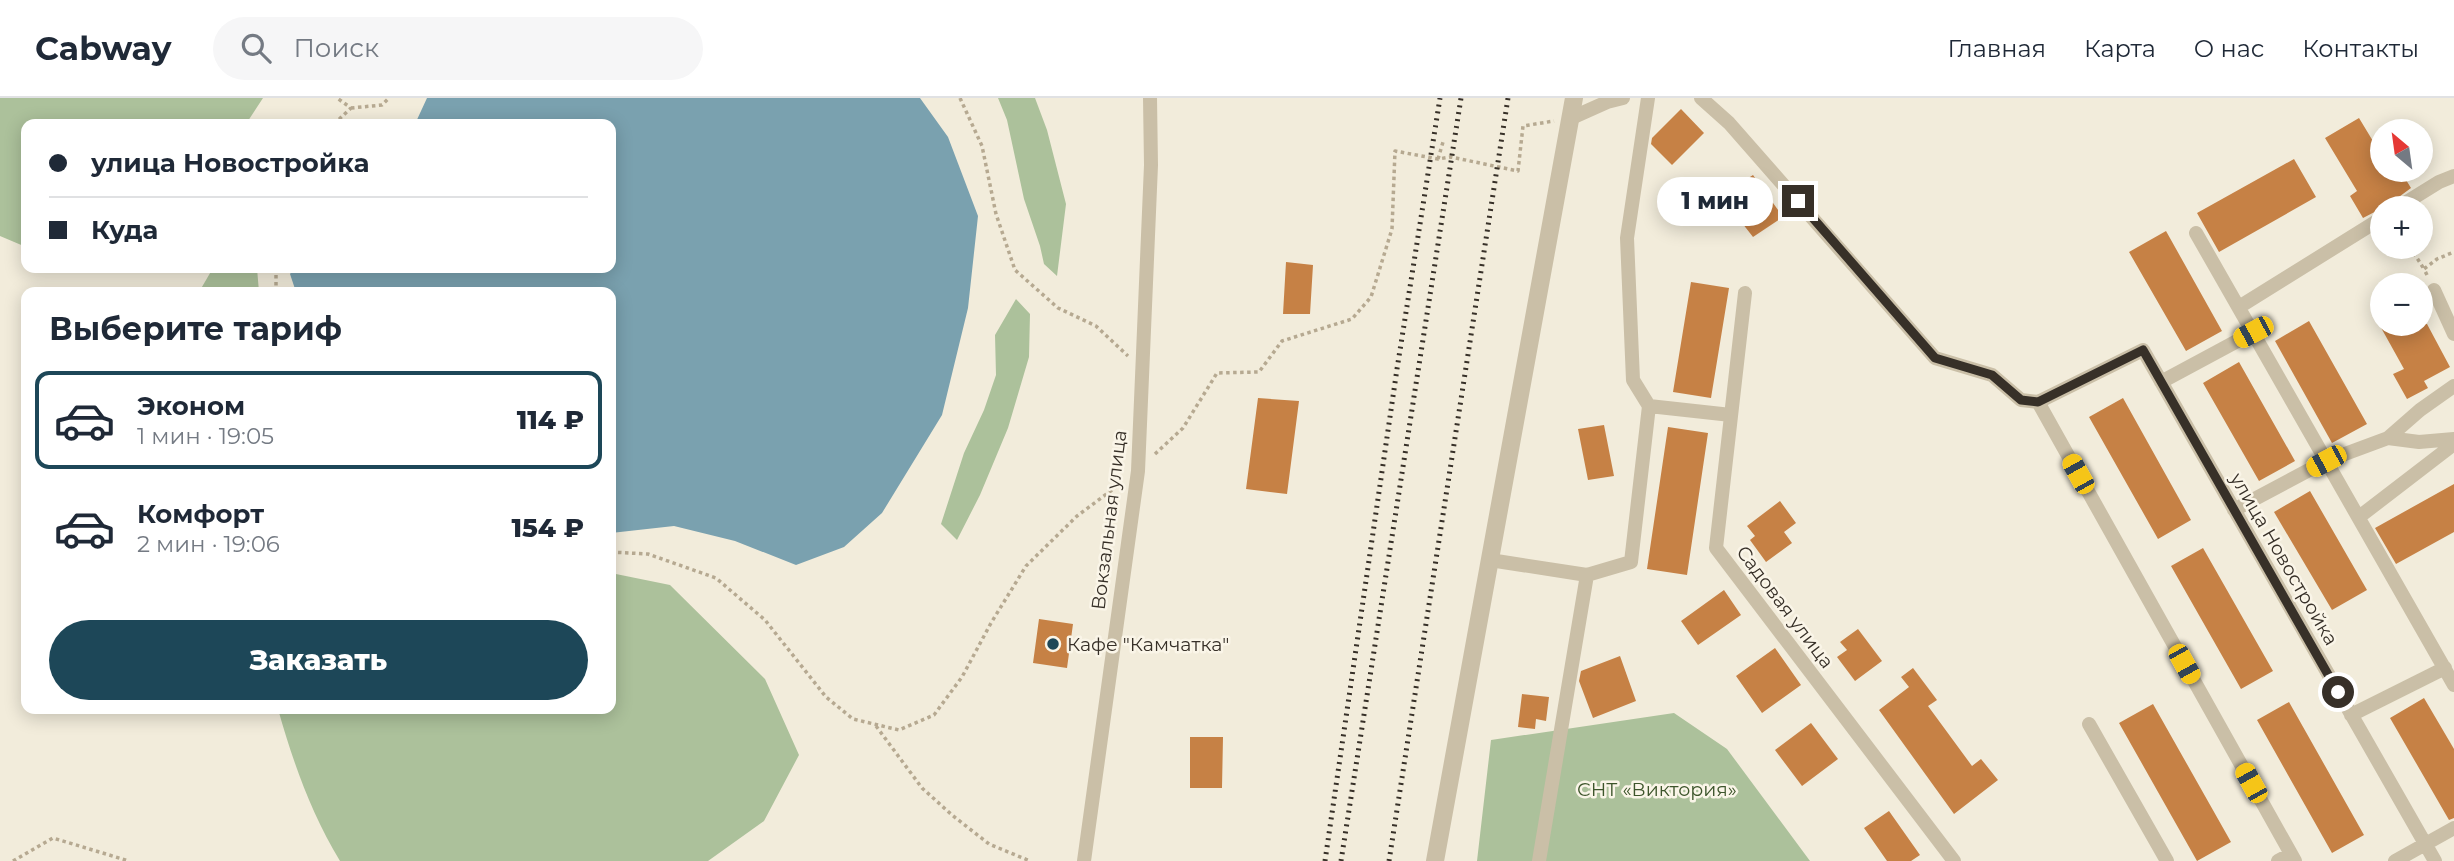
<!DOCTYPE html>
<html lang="ru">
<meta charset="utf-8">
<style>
:root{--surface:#fff;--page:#f6f6f7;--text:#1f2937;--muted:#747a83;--line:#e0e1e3;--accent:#1d4758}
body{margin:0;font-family:Montserrat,sans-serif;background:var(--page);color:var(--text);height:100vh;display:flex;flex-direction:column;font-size:26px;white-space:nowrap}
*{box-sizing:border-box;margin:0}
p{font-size:23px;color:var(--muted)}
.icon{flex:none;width:38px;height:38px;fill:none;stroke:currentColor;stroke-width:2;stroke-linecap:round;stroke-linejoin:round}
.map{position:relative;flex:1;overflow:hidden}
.details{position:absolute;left:21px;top:189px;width:595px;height:427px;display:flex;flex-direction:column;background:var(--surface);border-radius:14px;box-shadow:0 4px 18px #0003}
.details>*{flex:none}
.guide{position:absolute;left:21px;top:21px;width:595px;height:154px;border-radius:14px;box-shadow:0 4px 18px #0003;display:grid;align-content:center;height:154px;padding:0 28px;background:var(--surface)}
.needle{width:46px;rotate:331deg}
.controls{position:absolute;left:2370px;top:21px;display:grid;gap:14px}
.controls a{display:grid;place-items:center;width:63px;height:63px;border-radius:50%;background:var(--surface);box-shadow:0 4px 18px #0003;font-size:35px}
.end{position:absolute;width:32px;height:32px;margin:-16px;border:9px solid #373028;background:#fff;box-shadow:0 0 0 4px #fff}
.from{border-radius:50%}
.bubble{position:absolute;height:49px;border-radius:24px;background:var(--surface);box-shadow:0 4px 18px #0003;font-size:23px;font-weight:800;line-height:49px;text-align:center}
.car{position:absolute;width:21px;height:42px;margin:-21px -10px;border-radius:9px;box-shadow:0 0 5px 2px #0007;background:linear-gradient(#f5c518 24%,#345 0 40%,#f5c518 0 76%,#345 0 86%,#f5c518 0)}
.guide b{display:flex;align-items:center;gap:24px;height:66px;font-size:26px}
.guide b+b{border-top:2px solid var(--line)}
.guide i{width:18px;height:18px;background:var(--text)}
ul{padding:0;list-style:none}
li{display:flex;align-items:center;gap:21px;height:98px;margin:0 14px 10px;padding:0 14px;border:4px solid transparent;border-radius:14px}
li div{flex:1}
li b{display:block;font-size:26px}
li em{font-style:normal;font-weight:800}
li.current{border-color:var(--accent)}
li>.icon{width:63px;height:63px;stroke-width:1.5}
h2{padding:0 28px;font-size:32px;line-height:84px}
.primary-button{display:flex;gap:14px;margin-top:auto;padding:14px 28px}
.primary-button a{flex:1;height:80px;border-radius:42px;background:var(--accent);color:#fff;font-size:28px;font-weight:800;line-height:80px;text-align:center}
header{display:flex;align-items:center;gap:42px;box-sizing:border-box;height:98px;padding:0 35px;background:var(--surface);border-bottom:2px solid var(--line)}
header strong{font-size:33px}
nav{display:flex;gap:38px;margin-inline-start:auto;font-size:24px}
.search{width:490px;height:63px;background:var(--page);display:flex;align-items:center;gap:18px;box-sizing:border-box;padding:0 24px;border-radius:38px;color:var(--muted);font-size:26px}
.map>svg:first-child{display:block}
.green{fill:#acc19b}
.water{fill:#7aa1af}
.building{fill:#c68145}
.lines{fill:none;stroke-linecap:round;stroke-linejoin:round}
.path{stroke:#b6a991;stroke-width:3.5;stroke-dasharray:3.5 3.5;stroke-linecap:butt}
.minor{stroke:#cabfa7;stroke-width:14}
.tertiary{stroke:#cabfa7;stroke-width:18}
.rail{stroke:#373028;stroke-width:5;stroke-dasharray:2 5;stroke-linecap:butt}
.route{stroke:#373028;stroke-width:9}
.poi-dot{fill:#1d4758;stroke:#faf5e8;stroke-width:2.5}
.labels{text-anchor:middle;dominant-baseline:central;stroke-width:5;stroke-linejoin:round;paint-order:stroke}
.street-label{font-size:19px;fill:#373028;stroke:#faf5e8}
.poi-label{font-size:19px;fill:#373028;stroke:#faf5e8;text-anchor:start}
.park-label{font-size:19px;fill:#3d552b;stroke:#faf5e8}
</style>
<header>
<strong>Cabway</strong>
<div class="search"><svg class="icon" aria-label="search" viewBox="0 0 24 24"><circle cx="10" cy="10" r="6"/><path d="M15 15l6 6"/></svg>Поиск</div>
<nav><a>Главная</a><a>Карта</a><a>О нас</a><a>Контакты</a></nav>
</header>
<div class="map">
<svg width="2454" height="763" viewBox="0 0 2454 763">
<rect width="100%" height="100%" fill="#f2ecdb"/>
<path class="green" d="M0,0H263L246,26H26V149L0,138Z
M998,0H1035L1047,32L1066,106L1057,178L1044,166L1040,148L1024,101L1007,22Z
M213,170H257L259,194H199Z
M1016,201L1030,216L1029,259L1008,330L980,397L957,442L941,426L964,355L984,312L996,277L995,237Z
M611,475L670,487L765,581L799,657L764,723L708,763H340C311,715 293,664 278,611H611Z
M1674,615L1727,651L1810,763H1477L1491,642Z"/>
<path class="water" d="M427,0H920L948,39L978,118L968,210L942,317L882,415L844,449L796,467L735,443L674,428L611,435V194H296L290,176L294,170H611V26H415Z"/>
<path class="building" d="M1681,11L1704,35L1672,67L1651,46L1652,40Z
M2359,20L2382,58V72H2400L2411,90L2388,107L2363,120L2350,98L2357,93L2325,40Z
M2294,61L2316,99L2219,154L2197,115Z
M1753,77L1783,119L1753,139L1721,98Z
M2166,133L2222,233L2186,253L2129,154Z
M1286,164L1313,167L1310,216H1283Z
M1691,184L1729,190L1711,300L1673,294Z
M2309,223L2367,326L2332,345L2275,243Z
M2379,226H2427L2450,269L2424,283L2428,290L2407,301L2393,276L2404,271Z
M2239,264L2295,363L2259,383L2203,285Z
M1258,300L1299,303L1287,396L1246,391Z
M2123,300L2191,422L2158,441L2089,319Z
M1604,327L1614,378L1588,382L1578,331Z
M1668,329L1708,335L1687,477L1647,471Z
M2454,386V434L2396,466L2375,430Z
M2310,393L2367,492L2332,512L2274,414Z
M1780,403L1796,425L1784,434L1792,445L1766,464L1750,442L1755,438L1747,428Z
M2203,450L2273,573L2241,591L2171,468Z
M1724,492L1741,517L1698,547L1681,523Z
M1039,521L1073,526L1067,570L1033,565Z
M1858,531L1882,563L1855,583L1837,559L1847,552L1840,544Z
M1775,550L1801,587L1762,615L1736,578Z
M1620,558L1636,603L1593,620L1579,583L1581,573Z
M1913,570L1937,602L1928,608L1972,668L1981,661L1998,682L1954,716L1879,612L1909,589L1901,579Z
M1522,596L1549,599L1546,623L1536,621L1535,631L1518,629Z
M2424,600L2454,651V720L2449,722L2390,620Z
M2289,604L2364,737L2332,755L2257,622Z
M2153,606L2231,744L2197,763L2119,625Z
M1811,625L1838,661L1802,688L1775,652Z
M1190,639H1223L1222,690H1190Z
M1889,713L1920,757L1911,763H1887L1864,730Z"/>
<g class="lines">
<path class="path" d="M960,0L982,48L996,116L1015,172L1058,210L1096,228L1128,258
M351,10L382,7L389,0
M334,26L351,10L337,0
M1438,61L1443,44
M2410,149L2424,171
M276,170V194
M2427,177L2424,171L2437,161L2454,154
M1155,356L1183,330L1217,275L1259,274L1282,243L1352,221L1371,199L1392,131L1395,53L1438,61L1451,59L1518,73L1523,28L1554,23
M611,454L648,456L716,480L765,522L826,599L853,621L899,632L934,617L962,579L991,525L1026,468L1077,418L1120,386
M876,628L922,690L952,717L989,746L1030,763
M13,763L53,740L129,763"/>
<path class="minor" d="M1648,0L1627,140L1633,282L1649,308L1731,317
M1701,0L1729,25L1935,260L1992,277L2021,302L2038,304L2143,252L2435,763
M1569,21L1607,4L1623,0
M2397,110L2439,84L2454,78
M2196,135L2454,587
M2434,192L2454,236
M1745,195L1716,450L1954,763
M2239,209L2382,120
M2161,284L2254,234
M2038,304L2295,763
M2388,340L2419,344L2454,341
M2234,412L2326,363L2388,340L2420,312L2454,288
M2359,419L2454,346
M1490,462L1587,477L1631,464L1649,308
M2351,617L2445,570
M2089,626L2167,763
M1084,763L1138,373L1151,67L1150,0
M1539,763L1587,477
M2278,763L2291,756
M2395,763L2454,730"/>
<path class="tertiary" d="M1435,763L1574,0"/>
<path class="rail" d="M1325,763L1397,271L1440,0
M1341,763L1461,0
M1389,763L1508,0"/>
</g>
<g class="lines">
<path class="route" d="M1798,103L1935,260L1992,277L2021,302L2038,304L2143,252L2338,594"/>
</g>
<circle class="poi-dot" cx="1053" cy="546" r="7"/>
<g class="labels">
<g class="street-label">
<text transform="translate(1109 422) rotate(-83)">Вокзальная улица</text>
<text transform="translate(2284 461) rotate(60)">улица Новостройка</text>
<text transform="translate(1785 509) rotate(53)">Садовая улица</text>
</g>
<g class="poi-label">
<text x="1067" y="546">Кафе "Камчатка"</text>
</g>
<g class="park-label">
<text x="1657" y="691">СНТ «Виктория»</text>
</g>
</g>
</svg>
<div class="controls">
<a><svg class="needle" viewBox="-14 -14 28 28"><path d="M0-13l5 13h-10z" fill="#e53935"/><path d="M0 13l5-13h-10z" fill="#747a83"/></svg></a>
<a>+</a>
<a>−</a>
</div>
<i class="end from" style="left:2338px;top:594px"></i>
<i class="end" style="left:1798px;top:103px"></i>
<div class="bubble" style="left:1657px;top:79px;width:116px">1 мин</div>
<i class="car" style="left:2253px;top:234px;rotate:242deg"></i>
<i class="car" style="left:2326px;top:363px;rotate:242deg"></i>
<i class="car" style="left:2078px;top:376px;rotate:331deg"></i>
<i class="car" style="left:2184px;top:566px;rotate:151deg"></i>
<i class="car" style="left:2251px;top:685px;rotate:331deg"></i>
<div class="guide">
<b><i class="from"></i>улица Новостройка</b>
<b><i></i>Куда</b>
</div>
<section class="details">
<h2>Выберите тариф</h2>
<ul>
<li class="current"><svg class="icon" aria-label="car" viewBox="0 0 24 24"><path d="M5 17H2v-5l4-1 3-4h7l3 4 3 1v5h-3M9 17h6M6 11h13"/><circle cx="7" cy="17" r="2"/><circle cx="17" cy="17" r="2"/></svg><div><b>Эконом</b><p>1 мин · 19:05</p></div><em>114 ₽</em></li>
<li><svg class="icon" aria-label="car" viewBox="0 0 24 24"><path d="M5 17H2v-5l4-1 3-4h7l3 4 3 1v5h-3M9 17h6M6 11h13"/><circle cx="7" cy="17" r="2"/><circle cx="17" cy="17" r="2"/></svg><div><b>Комфорт</b><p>2 мин · 19:06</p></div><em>154 ₽</em></li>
</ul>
<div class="primary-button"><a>Заказать</a></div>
</section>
</div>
